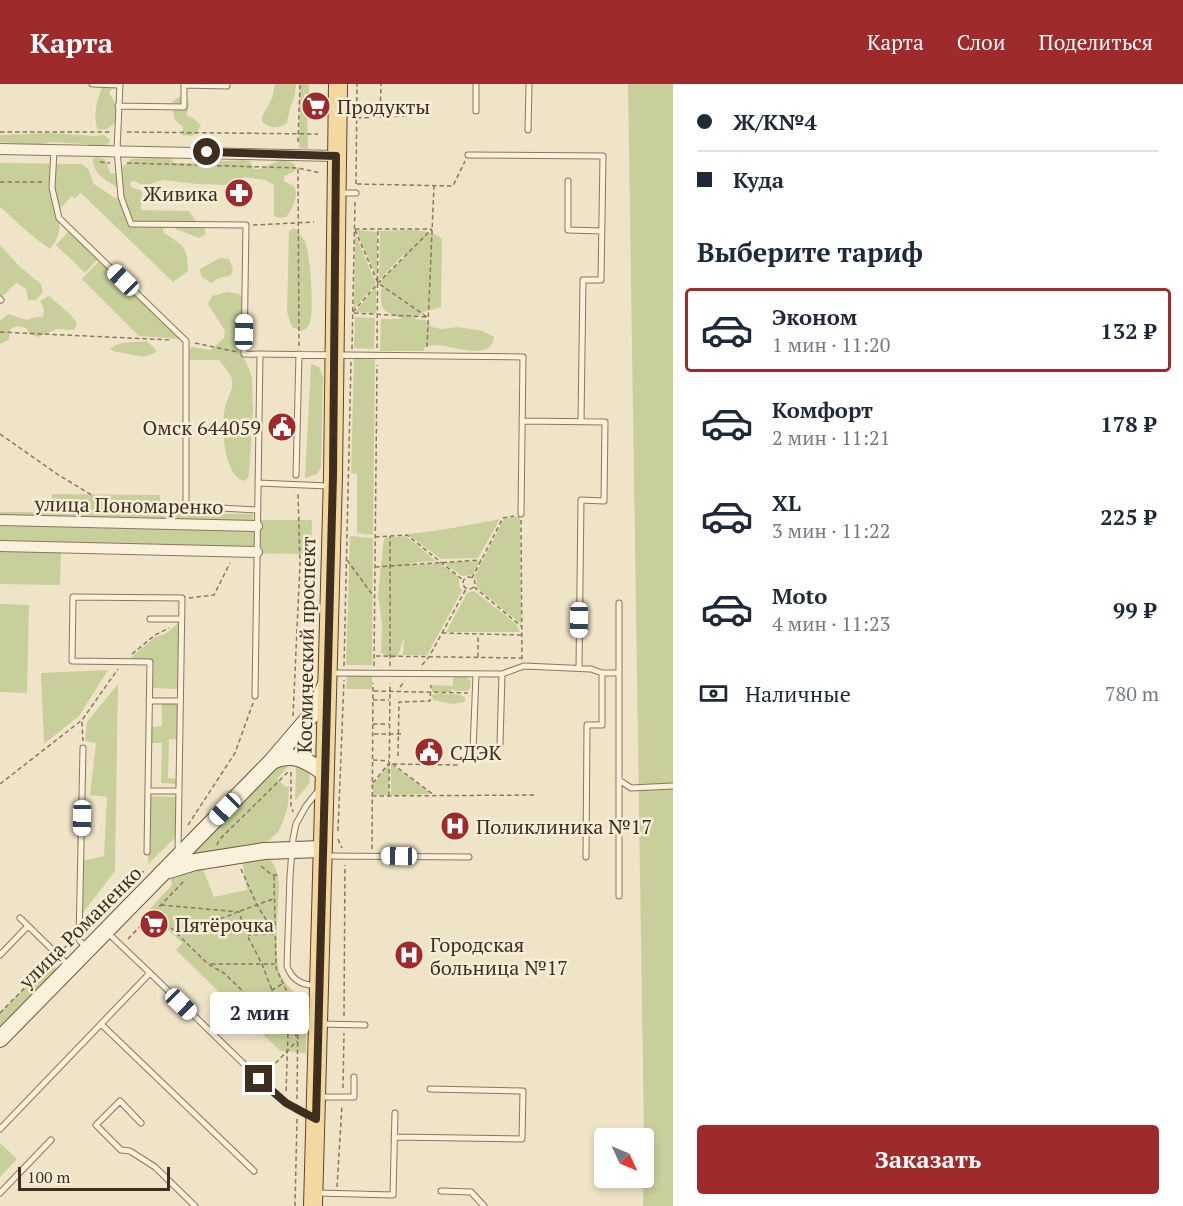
<!DOCTYPE html>
<html lang="ru">
<meta charset="utf-8">
<style>
:root{--surface:#fff;--page:#f2f2f3;--text:#1f2937;--muted:#747a83;--line:#e0e1e3;--accent:#9e2a2b}
body{margin:0;font-family:"PT Serif",serif;background:var(--page);color:var(--text);height:100vh;display:flex;flex-direction:column;font-size:22px;white-space:nowrap}
*{box-sizing:border-box;margin:0}
p{font-size:20px;color:var(--muted)}
.icon{flex:none;width:33px;height:33px;fill:none;stroke:currentColor;stroke-width:2;stroke-linecap:round;stroke-linejoin:round}
.map{position:relative;flex:1;overflow:hidden}
.sheet{display:flex;flex-direction:column;background:var(--surface);width:510px}
.sheet>*{flex:none}
.banner{display:grid;align-content:center;height:132px;padding:0 24px;background:var(--surface)}
.needle{width:39px;rotate:134deg}
.controls{position:absolute;left:594px;top:1044px;display:grid;gap:12px}
.controls a{display:grid;place-items:center;width:60px;height:60px;border-radius:6px;background:var(--surface);box-shadow:0 3px 9px #0003;font-size:30px}
.scale{position:absolute;left:18px;bottom:15px;width:152px;box-sizing:border-box;padding-left:6px;border:3px solid #3d2e20;border-top:0;font-size:16px;line-height:21px;white-space:nowrap;color:#3d2e20;-webkit-text-stroke:4px #f7eed8;paint-order:stroke}
.end{position:absolute;width:27px;height:27px;margin:-14px;border:8px solid #3d2e20;background:#fff;box-shadow:0 0 0 3px #fff}
.from{border-radius:50%}
.bubble{position:absolute;height:42px;border-radius:6px;background:var(--surface);box-shadow:0 3px 9px #0003;font-size:20px;font-weight:600;line-height:42px;text-align:center}
.car{position:absolute;width:18px;height:36px;margin:-18px -9px;border-radius:8px;box-shadow:0 0 4px 2px #0007;background:linear-gradient(#fff 24%,#345 0 40%,#fff 0 76%,#345 0 86%,#fff 0)}
.banner b{display:flex;align-items:center;gap:21px;height:57px;font-size:22px}
.banner b+b{border-top:2px solid var(--line)}
.banner i{width:15px;height:15px;background:var(--text)}
ul{padding:0;list-style:none}
li{display:flex;align-items:center;gap:18px;height:84px;margin:0 12px 9px;padding:0 12px;border:3px solid transparent;border-radius:6px}
li div{flex:1}
li b{display:block;font-size:22px}
li em{font-style:normal;font-weight:600}
li.current{border-color:var(--accent)}
li>.icon{width:54px;height:54px;stroke-width:1.5}
h2{padding:0 24px;font-size:27px;line-height:72px}
.pay{display:flex;align-items:center;gap:15px;height:66px;padding:0 24px;font-size:22px}
.pay p{margin-inline-start:auto}
.cta{display:flex;gap:12px;margin-top:auto;padding:12px 24px}
.cta a{flex:1;height:69px;border-radius:6px;background:var(--accent);color:#fff;font-size:24px;font-weight:600;line-height:69px;text-align:center}
header{display:flex;align-items:center;gap:36px;box-sizing:border-box;height:84px;padding:0 30px;background:var(--accent);color:#fff}
header strong{font-size:28px}
nav{display:flex;gap:33px;margin-inline-start:auto;font-size:21px}
main{display:flex;flex:1;min-height:0}
.map>svg:first-child{display:block}
.green{fill:#c9cf9b}
.lines{fill:none;stroke-linecap:round;stroke-linejoin:round}
.lane-casing{stroke:#8d765c;stroke-width:7}
.street-casing{stroke:#8d765c;stroke-width:12}
.secondary-casing{stroke:#6f573f;stroke-width:18}
.primary-casing{stroke:#5b4430;stroke-width:20}
.path{stroke:#8d765c;stroke-width:1.5;stroke-dasharray:4.5 3;stroke-linecap:butt}
.lane{stroke:#faf1dc;stroke-width:5}
.street{stroke:#faf1dc;stroke-width:10}
.secondary{stroke:#faf1dc;stroke-width:16}
.primary{stroke:#f3d9a0;stroke-width:18}
.route{stroke:#3d2e20;stroke-width:8}
.labels{text-anchor:middle;dominant-baseline:central;stroke-width:5;stroke-linejoin:round;paint-order:stroke}
.poi-label{font-size:20px;fill:#3d2e20;stroke:#f7eed8;text-anchor:start}
.street-label{font-size:20px;fill:#3d2e20;stroke:#f7eed8}
</style>
<header>
<strong>Карта</strong>
<nav><a>Карта</a><a>Слои</a><a>Поделиться</a></nav>
</header>
<main>
<div class="map">
<svg width="673" height="1122" viewBox="0 0 673 1122">
<rect width="100%" height="100%" fill="#f0e4c8"/>
<path class="green" d="M116,0L109,9L117,22V37L107,45L98,46C92,34 97,14 103,2Z
M275,0H296L295,11L290,24L287,39C279,45 270,45 262,38V33L272,14Z
M300,0H309V10H304V25H307L308,65L299,64Z
M628,0H673V1122H643L644,1054Z
M182,11L189,18L187,32L193,34L201,41L196,50L190,52L182,51L183,43L174,35L172,18Z
M51,49L95,52L104,51L110,56L108,60L101,63L86,60L50,58L42,61L0,58V51Z
M204,72L224,77L244,76L250,77L254,85C271,87 272,70 295,80V87L284,92V97C287,99 291,100 294,103C300,111 291,127 286,133L280,134L274,132V101L265,96L244,93L231,101L197,100L163,96L144,102L133,96L130,99L131,103L142,107L141,126L189,127L195,136L205,145V151L199,154L171,143L163,145L164,149C185,163 187,162 188,187L173,198L81,109L74,115L72,112L59,126C59,143 62,150 50,165C32,153 16,137 0,123V79L82,80L88,85L94,100L115,114L123,111L122,107C110,97 93,93 93,75L96,73L105,75L111,90L116,89L131,75L170,73L174,79H201Z
M294,144C300,150 305,155 307,164C310,176 315,231 309,241C307,245 305,245 302,247L292,243L287,228L289,147Z
M356,146L377,148V194Z
M69,147L98,175L85,189L56,161Z
M380,147C400,147 426,142 442,155L441,223L424,228L414,235L425,236L432,243L441,245L458,243L483,247L494,253C492,278 453,262 439,261C435,261 429,262 425,262L424,267H380L381,235H402C392,229 381,229 381,216C381,210 380,206 383,201L379,198L407,171L404,170L379,196Z
M355,150L376,199L354,225Z
M0,161L20,183L41,200L43,208L36,216H28L26,205L17,199C11,202 6,212 0,212Z
M220,174L229,175L233,185L231,191L217,195L211,199L201,192L200,185Z
M99,177L180,255L139,252L82,195Z
M376,202V229L355,228Z
M227,208L239,210L246,216L249,233L247,253L241,256L237,262L249,284L252,294L253,326L249,389L248,394L244,397C223,392 221,341 225,323C227,315 234,305 232,296C230,288 223,282 219,276H192L187,274L191,263L211,266L224,254L225,247L208,220L212,212Z
M49,212C58,221 71,228 77,239L74,246L57,245L38,253L29,250L26,244L17,242L10,245L9,256L0,260V237L8,230L27,236L35,233H43L44,225L40,217Z
M355,233L375,234L374,265L354,264Z
M147,257L156,266L155,269L144,273L113,267L110,265C119,256 135,259 147,257Z
M354,273H375L373,451L357,449V390L351,389Z
M311,280L319,283L323,293L321,383L317,390L305,394Z
M52,410L160,411L161,429L253,430V436H312L311,470L61,468L60,501L0,500V428H52Z
M520,432L521,540L476,503L477,497L474,493L504,435Z
M500,435L478,474L441,475L407,450C439,447 469,441 500,435Z
M350,452L373,454L372,581H346Z
M406,452L436,477L411,479V481L440,479L459,494V502L462,507L427,571H403L404,553L398,572L393,574L381,569L382,539L378,510L384,454Z
M480,477L473,491L462,492L442,478Z
M474,507L515,539L520,548H446L467,509Z
M0,520L29,521L27,609L0,608Z
M180,538L178,605L153,604L152,576H128L155,553L165,550Z
M108,586L79,632L44,660L41,589Z
M347,591H372V605H346Z
M456,592H466L471,597L470,604L467,607H455L452,604L451,608H432V601L453,602V595Z
M118,600L115,787L82,830L83,777L104,772L107,713L90,711L96,659L85,657L87,638Z
M440,609L461,611L466,615L464,618L453,620L433,616L432,611Z
M162,619H179L178,655H169L168,694L177,695V700L161,699L162,659H150V643L162,642Z
M302,679L309,687L310,698L295,717L296,683Z
M389,680V711H373V701Z
M391,680L432,710L391,711Z
M289,681L277,695L286,703L289,702L288,721L283,738L278,748L268,757L230,765L194,769V767L273,683Z
M150,712L177,713V752L148,780Z
M270,775C281,789 279,802 278,819C277,835 275,876 280,890C285,901 295,910 306,916V969L280,967L176,866L182,859L148,827L172,801L170,792L202,783L214,813L247,806L242,776Z
M50,878L59,887L0,947V929Z
M0,1059L17,1075L0,1093Z"/>
<g class="lines">
<g class="lane-casing">
<path id="lane" d="M92,0L119,1
M120,0L117,66L121,113L131,140L246,141L244,270L523,273L521,430
M476,0V27
M118,22L184,23V1L227,2V0
M528,46L529,0
M54,66L52,104L59,134L186,257V422L258,426
M468,71L603,72L601,196H583L581,337
M568,97V146L602,147
M339,109H356
M0,215L1,216
M522,337L605,338L604,417L581,416L579,584
M296,391L299,270
M258,399L328,402
M619,519V812
M150,535H182
M329,589L502,590L524,582L591,585L602,589H619
M255,612L260,270
M149,617H180
M500,660L502,590
M83,664L79,856L86,863
M473,667L476,590
M619,696L631,704L673,702
M148,707H179
M147,768L150,578L72,577L73,513L182,514L178,767
M324,772L469,773
M586,773L587,641H602V589
M20,834L69,882
M0,871L28,842
M150,889L277,1012L297,1026L312,1034
M317,901C302,902 292,896 287,882L290,792L293,755L296,740L306,722L318,707
M101,940L254,1087
M322,940L365,941
M319,1013H354V993
M141,1039L120,1017L96,1041L121,1066L130,1067L155,1083L195,1122
M0,1045L150,889L108,849
M394,1053L522,1055L523,1007L430,1005
M441,1107L471,1108L484,1122
M0,1109L51,1056
M318,1109L393,1111L395,1029"/>
</g>
<g class="street-casing">
<path id="street" d="M0,65L336,72
M0,436L257,442
M0,462L257,468"/>
</g>
<g class="secondary-casing">
<path id="secondary" d="M272,677L313,629L326,600
M169,786L195,778L264,767L322,765
M0,955L272,677C294,667 307,677 325,689"/>
</g>
<g class="primary-casing">
<path id="primary" d="M313,1122L333,392L338,0"/>
</g>
<path class="path" d="M380,32L381,0
M357,34L407,32
M0,48H110
M127,48L318,50
M298,58L300,0
M100,78L110,79
M127,79L298,84L321,89
M298,85L299,263
M0,98H44
M356,100L357,0
M357,100L453,102L465,77
M253,141L314,138
M355,145H431
M355,146L378,199L427,233
M353,228L378,199L432,145
M354,229L427,233
M0,248L172,256
M195,259L237,268
M427,263L434,102
M377,264L378,146
M352,265L355,116
M0,350L57,390L118,427
M521,436L522,576
M375,453L407,451L463,496
M347,476L374,513
M375,483L481,476
M463 499a6 6 0 1 1 12 0a6 6 0 1 1-12 0Z
M472,494L503,434L514,432
M474,503L521,542
M189,514L214,511L230,479
M442,549L521,551
M132,570L155,551L169,544
M376,572L521,574
M478,573V551
M422,581L429,573L466,505
M344,582L351,278
M374,582L377,281
M390,582V452
M400,603L405,597
M374,607L468,609
M373,616H389
M293,632L300,480L298,409
M82,638L83,657
M373,640H389
M374,650H402
M398,672L399,618L430,617L431,601
M373,676L389,677
M393,680L460,681
M291,688V721L293,728
M373,699L390,678L434,711
M0,700L82,636L118,585
M372,712L536,711
M389,712L390,599
M188,741L235,669L253,619
M338,747L344,596
M338,755L342,764
M217,761L219,756L289,687
M372,765L373,599
M261,782L272,791H279
M241,785L257,821L275,850L248,851
M274,792L276,884L287,908L298,921L297,1018
M161,821L239,828L247,851L262,880L288,948L286,1009
M240,827L273,815
M155,828L208,880L224,889L283,946L297,952
M87,843L144,787
M178,850L236,829
M128,855L185,796
M63,865L71,858
M211,880H275
M0,929L51,877
M344,932L345,781
M246,934L272,906L282,900
M265,990L297,957
M343,1004L344,949
M337,1103L342,1021
M295,1122L297,1034"/>
<use href="#lane" class="lane"/>
<use href="#street" class="street"/>
<use href="#secondary" class="secondary"/>
<use href="#primary" class="primary"/>
</g>
<g class="lines">
<path class="route" d="M207,68L336,72L333,392L316,1035L286,1019L259,995"/>
</g>
<defs>
<g id="supermarket-disc" transform="scale(1.5)"><circle r="9.5" fill="#9e2a2b" stroke="#f7eed8"/><path d="M-6-5.5h2.5l.6 2H6L4.5 2H-2.5L-4.4-4H-6ZM-1.5 3.2a1.3 1.3 0 1 0 .1 0ZM3 3.2a1.3 1.3 0 1 0 .1 0Z" fill="#fff"/></g>
<g id="pharmacy-disc" transform="scale(1.5)"><circle r="9.5" fill="#9e2a2b" stroke="#f7eed8"/><path d="M-2-6h4v4h4v4h-4v4h-4v-4h-4v-4h4Z" fill="#fff"/></g>
<g id="civic-disc" transform="scale(1.5)"><circle r="9.5" fill="#9e2a2b" stroke="#f7eed8"/><path d="M-.6-6.5H3V-4.5H.6V-3L4-1V1h2V6H-6V1h2V-1L-.6-3ZM-1.2 2.5V6h2.4V2.5Z" fill="#fff"/></g>
<g id="hospital-disc" transform="scale(1.5)"><circle r="9.5" fill="#9e2a2b" stroke="#f7eed8"/><path d="M-5-5h3v3.5h4V-5h3V5h-3V1.5h-4V5h-3Z" fill="#fff"/></g>
</defs>
<g fill-rule="evenodd">
<use href="#supermarket-disc" x="316" y="22"/>
<use href="#pharmacy-disc" x="239" y="109"/>
<use href="#civic-disc" x="282" y="343"/>
<use href="#civic-disc" x="429" y="668"/>
<use href="#hospital-disc" x="455" y="742"/>
<use href="#supermarket-disc" x="154" y="840"/>
<use href="#hospital-disc" x="409" y="871"/>
</g>
<g class="labels">
<g class="poi-label">
<text x="337" y="22">Продукты</text>
<text x="218" y="109" text-anchor="end">Живика</text>
<text x="261" y="343" text-anchor="end">Омск 644059</text>
<text x="450" y="668">СДЭК</text>
<text x="476" y="742">Поликлиника №17</text>
<text x="175" y="840">Пятёрочка</text>
<text x="430" y="860">Городская<tspan x="430" dy="23">больница №17</tspan></text>
</g>
<g class="street-label">
<text transform="translate(129 421) rotate(1)">улица Пономаренко</text>
<text transform="translate(306 561) rotate(-89)">Космический проспект</text>
<text transform="translate(80 843) rotate(-45)">улица Романенко</text>
</g>
</g>
</svg>
<div class="controls">
<a><svg class="needle" viewBox="-14 -14 28 28"><path d="M0-13l5 13h-10z" fill="#e53935"/><path d="M0 13l5-13h-10z" fill="#747a83"/></svg></a>
</div>
<div class="scale">100 m</div>
<i class="end from" style="left:207px;top:68px"></i>
<i class="end" style="left:259px;top:995px"></i>
<div class="bubble" style="left:210px;top:908px;width:99px">2 мин</div>
<i class="car" style="left:123px;top:196px;rotate:314deg"></i>
<i class="car" style="left:244px;top:248px;rotate:1deg"></i>
<i class="car" style="left:579px;top:536px;rotate:181deg"></i>
<i class="car" style="left:225px;top:725px;rotate:224deg"></i>
<i class="car" style="left:82px;top:734px;rotate:181deg"></i>
<i class="car" style="left:399px;top:772px;rotate:271deg"></i>
<i class="car" style="left:181px;top:920px;rotate:134deg"></i>
</div>
<section class="sheet">
<div class="banner">
<b><i class="from"></i>Ж/К№4</b>
<b><i></i>Куда</b>
</div>
<h2>Выберите тариф</h2>
<ul>
<li class="current"><svg class="icon" aria-label="car" viewBox="0 0 24 24"><path d="M5 17H2v-5l4-1 3-4h7l3 4 3 1v5h-3M9 17h6M6 11h13"/><circle cx="7" cy="17" r="2"/><circle cx="17" cy="17" r="2"/></svg><div><b>Эконом</b><p>1 мин · 11:20</p></div><em>132 ₽</em></li>
<li><svg class="icon" aria-label="car" viewBox="0 0 24 24"><path d="M5 17H2v-5l4-1 3-4h7l3 4 3 1v5h-3M9 17h6M6 11h13"/><circle cx="7" cy="17" r="2"/><circle cx="17" cy="17" r="2"/></svg><div><b>Комфорт</b><p>2 мин · 11:21</p></div><em>178 ₽</em></li>
<li><svg class="icon" aria-label="car" viewBox="0 0 24 24"><path d="M5 17H2v-5l4-1 3-4h7l3 4 3 1v5h-3M9 17h6M6 11h13"/><circle cx="7" cy="17" r="2"/><circle cx="17" cy="17" r="2"/></svg><div><b>XL</b><p>3 мин · 11:22</p></div><em>225 ₽</em></li>
<li><svg class="icon" aria-label="car" viewBox="0 0 24 24"><path d="M5 17H2v-5l4-1 3-4h7l3 4 3 1v5h-3M9 17h6M6 11h13"/><circle cx="7" cy="17" r="2"/><circle cx="17" cy="17" r="2"/></svg><div><b>Moto</b><p>4 мин · 11:23</p></div><em>99 ₽</em></li>
</ul>
<div class="pay"><svg class="icon" aria-label="cash" viewBox="0 0 24 24"><path d="M3 7h18v10H3z"/><circle cx="12" cy="12" r="2"/></svg>Наличные<p>780 m</p></div>
<div class="cta"><a>Заказать</a></div>
</section>
</main>
